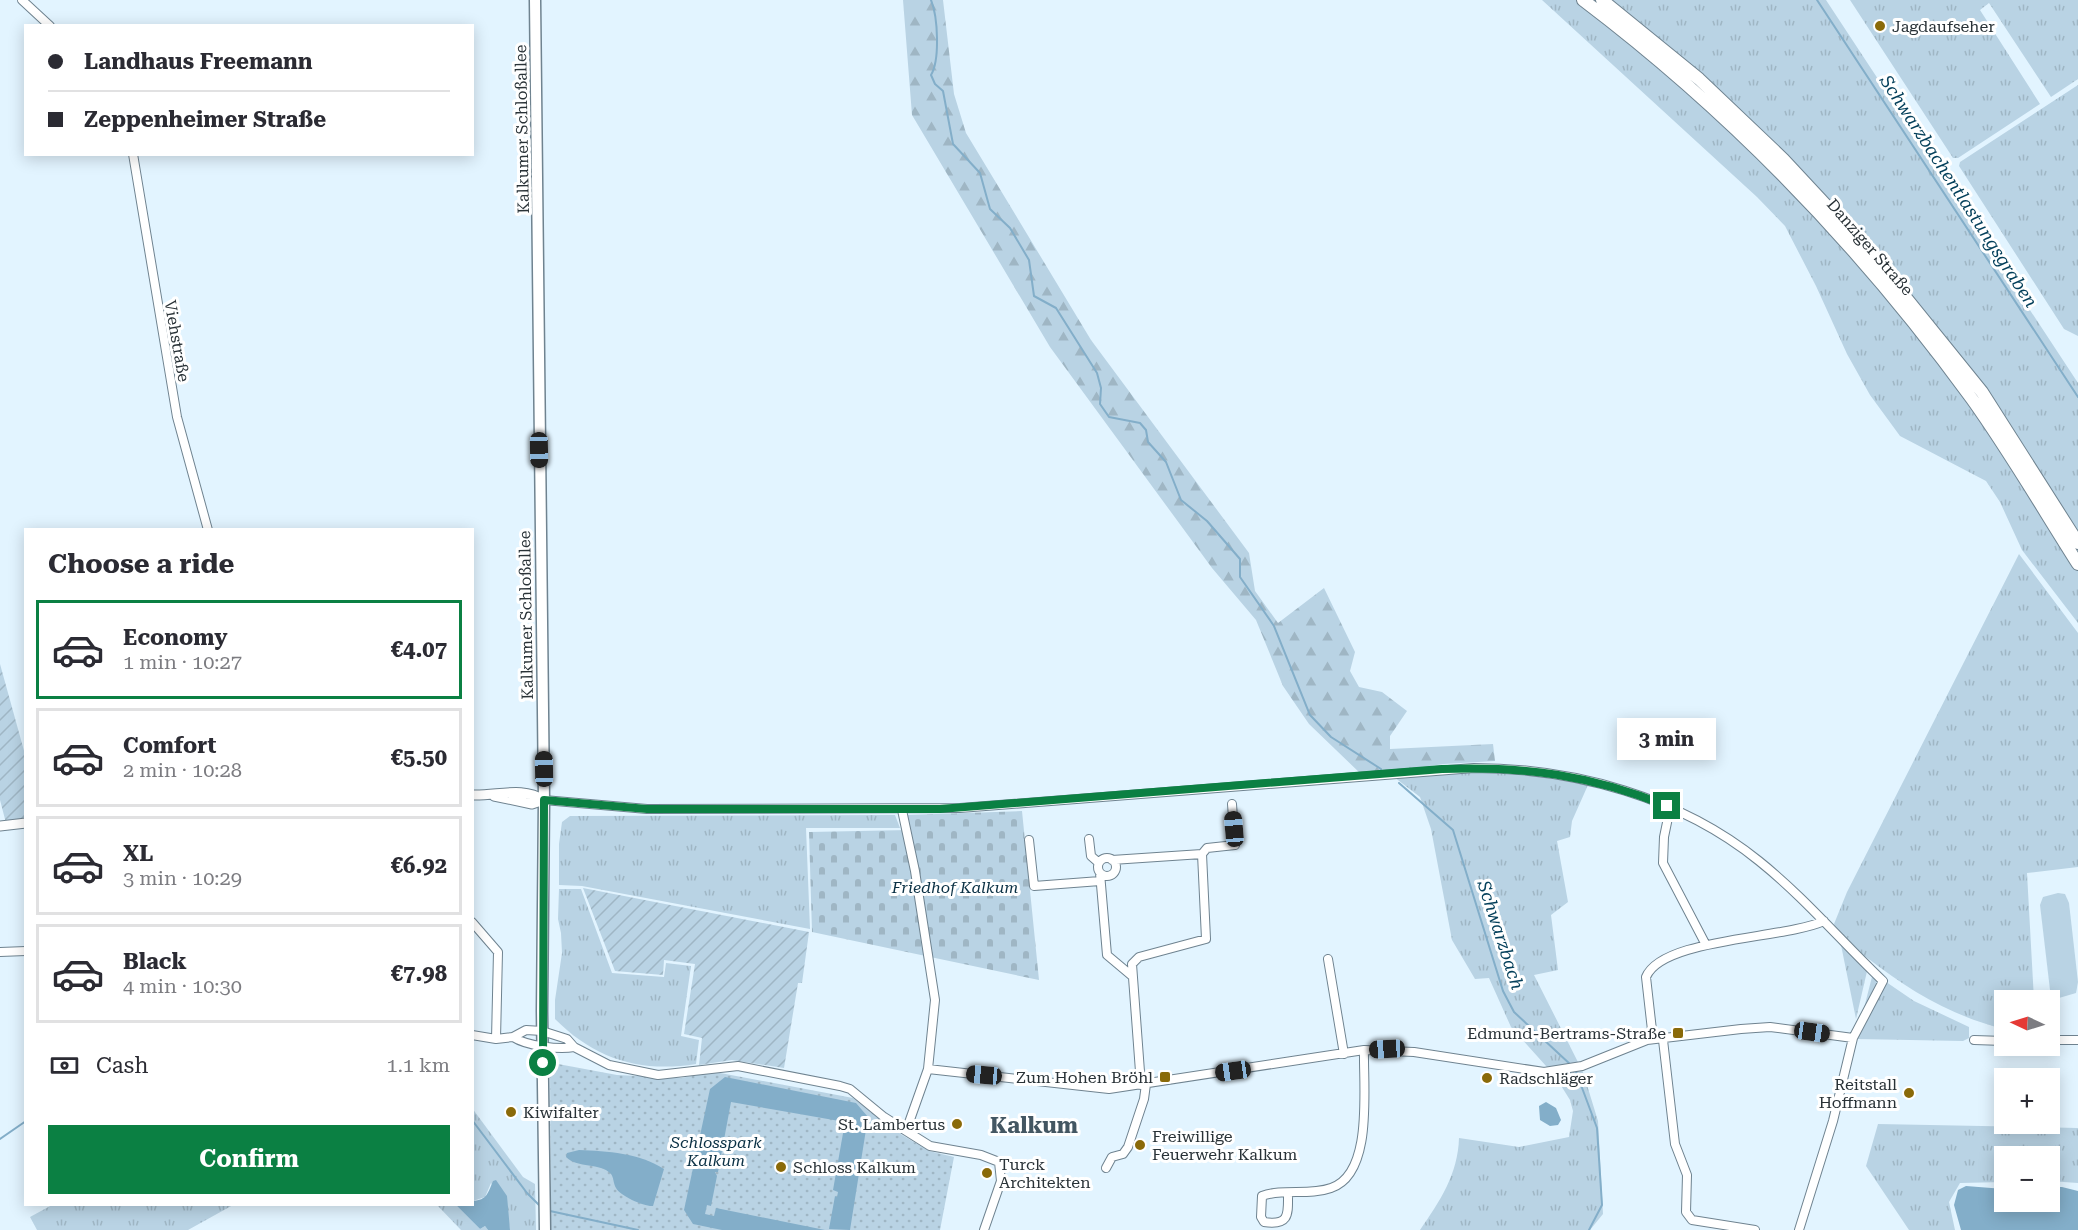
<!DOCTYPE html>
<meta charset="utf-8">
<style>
:root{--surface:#fff;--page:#f7f7f7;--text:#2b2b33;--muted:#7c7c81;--line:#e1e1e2;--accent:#0b8043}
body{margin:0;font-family:"Roboto Serif",serif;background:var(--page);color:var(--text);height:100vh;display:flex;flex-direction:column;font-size:22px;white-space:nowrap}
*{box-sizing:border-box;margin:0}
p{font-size:20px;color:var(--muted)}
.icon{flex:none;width:33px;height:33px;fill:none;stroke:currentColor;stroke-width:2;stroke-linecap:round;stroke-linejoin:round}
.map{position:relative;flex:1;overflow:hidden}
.details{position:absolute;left:24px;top:528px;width:450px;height:678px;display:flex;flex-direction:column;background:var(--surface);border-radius:0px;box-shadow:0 3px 15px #0003}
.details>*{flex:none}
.top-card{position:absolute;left:24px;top:24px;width:450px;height:132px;border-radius:0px;box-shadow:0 3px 15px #0003;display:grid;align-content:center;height:132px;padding:0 24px;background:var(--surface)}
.needle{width:39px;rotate:274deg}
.fabs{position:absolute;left:1994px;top:990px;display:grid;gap:12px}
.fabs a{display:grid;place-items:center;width:66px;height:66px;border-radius:0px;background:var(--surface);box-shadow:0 3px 15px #0003;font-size:30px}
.end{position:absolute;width:27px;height:27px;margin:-14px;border:8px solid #0b8043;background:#fff;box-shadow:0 0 0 3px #fff}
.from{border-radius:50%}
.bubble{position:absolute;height:42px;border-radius:0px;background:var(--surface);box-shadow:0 3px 15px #0003;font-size:20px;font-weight:700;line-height:42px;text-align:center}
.car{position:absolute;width:18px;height:36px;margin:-18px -9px;border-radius:8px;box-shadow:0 0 4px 2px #0007;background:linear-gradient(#222 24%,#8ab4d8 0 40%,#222 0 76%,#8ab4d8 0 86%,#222 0)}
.top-card b{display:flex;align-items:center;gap:21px;height:57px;font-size:22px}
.top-card b+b{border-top:2px solid var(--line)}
.top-card i{width:15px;height:15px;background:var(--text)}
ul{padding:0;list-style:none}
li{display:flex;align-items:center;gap:18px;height:99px;margin:0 12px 9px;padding:0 12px;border:3px solid var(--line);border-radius:0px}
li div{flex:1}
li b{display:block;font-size:22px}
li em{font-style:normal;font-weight:700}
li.on{border-color:var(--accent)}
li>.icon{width:54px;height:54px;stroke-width:1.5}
h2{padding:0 24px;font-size:27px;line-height:72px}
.pay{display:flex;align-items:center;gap:15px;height:66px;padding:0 24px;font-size:22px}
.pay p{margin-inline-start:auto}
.action{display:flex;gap:12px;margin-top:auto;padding:12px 24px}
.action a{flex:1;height:69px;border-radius:0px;background:var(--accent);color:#fff;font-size:24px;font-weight:700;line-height:69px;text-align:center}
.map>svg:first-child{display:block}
.grass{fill:url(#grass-tufts)}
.forest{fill:url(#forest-firs)}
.cemetery{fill:url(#cemetery-stones)}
.park{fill:url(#park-dots)}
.garden{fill:url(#garden-furrows)}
.pitch{fill:#b9d3e4}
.water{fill:#83aec9}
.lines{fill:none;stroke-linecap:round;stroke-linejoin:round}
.stream{stroke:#83aec9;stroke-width:2}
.minor-casing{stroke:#6f8390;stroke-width:10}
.tertiary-casing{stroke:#6f8390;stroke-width:11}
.secondary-casing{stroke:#6f8390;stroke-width:13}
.trunk-casing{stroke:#6f8390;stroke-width:14}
.minor{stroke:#fff;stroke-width:8}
.tertiary{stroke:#fff;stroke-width:9}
.secondary{stroke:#fff;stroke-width:10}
.trunk{stroke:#fff;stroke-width:12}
.route{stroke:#0b8043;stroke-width:8}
.poi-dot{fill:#8a6a09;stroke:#fff;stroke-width:2}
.labels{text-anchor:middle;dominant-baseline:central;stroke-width:6;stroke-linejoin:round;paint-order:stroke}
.poi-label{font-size:16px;fill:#293237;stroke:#fff;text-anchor:start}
.street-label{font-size:16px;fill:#293237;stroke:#fff}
.park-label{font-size:16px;font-style:italic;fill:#0a3044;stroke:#fff}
.water-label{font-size:18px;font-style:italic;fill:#033f5a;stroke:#fff}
.district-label{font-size:22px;font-weight:bold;fill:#435662;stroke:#fff}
</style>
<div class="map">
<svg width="2078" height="1230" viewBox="0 0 2078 1230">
<defs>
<pattern id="grass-tufts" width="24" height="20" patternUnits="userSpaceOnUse" patternTransform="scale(1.5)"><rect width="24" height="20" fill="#b9d3e4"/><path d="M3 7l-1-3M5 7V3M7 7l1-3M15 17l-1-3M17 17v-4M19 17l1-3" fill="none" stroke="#9fb6c4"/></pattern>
<pattern id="forest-firs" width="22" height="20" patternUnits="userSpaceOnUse" patternTransform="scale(1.5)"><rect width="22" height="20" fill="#b9d3e4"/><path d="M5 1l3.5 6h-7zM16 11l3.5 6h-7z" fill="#9fb6c4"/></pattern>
<pattern id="cemetery-stones" width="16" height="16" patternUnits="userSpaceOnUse" patternTransform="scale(1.5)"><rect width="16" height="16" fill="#b9d3e4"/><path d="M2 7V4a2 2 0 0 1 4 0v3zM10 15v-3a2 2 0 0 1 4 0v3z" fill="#9fb6c4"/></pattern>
<pattern id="park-dots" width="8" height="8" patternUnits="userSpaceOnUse" patternTransform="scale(1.5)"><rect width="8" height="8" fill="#b9d3e4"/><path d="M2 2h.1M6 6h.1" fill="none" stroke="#9fb6c4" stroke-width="1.8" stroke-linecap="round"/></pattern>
<pattern id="garden-furrows" width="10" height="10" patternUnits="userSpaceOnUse" patternTransform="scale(1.5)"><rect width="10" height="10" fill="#b9d3e4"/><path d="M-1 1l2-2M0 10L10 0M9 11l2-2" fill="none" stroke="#9fb6c4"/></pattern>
</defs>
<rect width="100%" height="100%" fill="#e2f4ff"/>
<path class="grass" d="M1542,0H1826L2078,383V623L2022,550L2000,502L1986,481L1900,436L1870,395L1847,354L1816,286L1785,226L1757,197Z
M1850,0H2078V79L2051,97L1989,3L1980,10L2040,104L1958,158H1953Z
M2078,85V336L2064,329L1959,166L1960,162Z
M2019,554L2078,633V867L2027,873L2034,1000H2004V1029C1949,1015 1910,991 1866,957C1854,948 1838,938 1834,924L1847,892Z
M1481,771L1543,774L1588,785L1572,821L1570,837L1557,841L1568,902L1551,915L1558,970L1534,975L1583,1072L1598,1121L1603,1214L1590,1230H1420C1440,1201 1458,1174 1459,1138L1519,1147L1569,1137L1573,1111L1570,1100L1555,1076L1511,1027L1489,978L1475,979L1452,940L1431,829L1420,797L1394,777Z
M895,815L900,828H806L810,929L582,886L559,885V844L562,822L570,816Z
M559,889H581L612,973L664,977L666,963L691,966L681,1036L699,1040L696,1064C640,1073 595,1059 555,1019V1000L562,953L561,933L558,919Z
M1841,945L1868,967L1856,1019Z
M1873,973L1914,1001L1969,1027V1038L1963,1041L1856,1039Z
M472,1108L523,1177L535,1184L536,1230H510L507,1213L491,1183L485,1197L473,1201Z
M1878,1124L2078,1128V1183L2049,1181V1156H2004V1182L1960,1183L1949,1202L1955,1230H1909L1866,1166Z
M52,1205V1204L233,1205L188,1230H37L30,1217Z
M437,1205H456L480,1229L485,1226L488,1230H461Z"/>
<path class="forest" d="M903,0H943L954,94L966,133L1091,340L1249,553L1255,591L1278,623L1324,588L1355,652L1350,671L1359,687L1382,692L1407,711L1390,736V749L1493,744L1495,761L1444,764L1362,775L1309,724L1283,686L1256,620L1212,568L1050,347L912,115Z"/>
<path class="cemetery" d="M1022,811L1039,980L812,932L809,832L909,830L907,815Z"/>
<path class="park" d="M558,1064L617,1075L681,1078L715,1072L853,1098L902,1135L929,1151L954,1157L940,1230H551L550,1072Z"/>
<path class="garden" d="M0,664L26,758L25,820L6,823L0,800Z
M583,888L809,932L802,983H798L784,1068L732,1060L699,1065L702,1038L684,1034L695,964L664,960L663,975L615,971Z"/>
<path class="pitch" d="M2058,893L2065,894L2069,903L2078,982L2076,993L2059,998L2050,990L2040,905L2043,897Z"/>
<path class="water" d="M725,1077L856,1103L868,1117L850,1230L829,1229L835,1196L837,1197L838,1192L833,1190L845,1122L731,1102L718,1172H715L717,1176L711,1206L707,1205L705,1214L714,1216L716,1208L825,1230H722L693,1224L684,1210L710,1089Z
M1546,1102L1556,1108L1561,1120L1558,1125L1550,1126L1540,1120L1539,1106Z
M579,1150C607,1151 640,1153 664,1169L653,1206C645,1207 620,1196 616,1188C613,1183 614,1178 611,1174C600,1162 578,1169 566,1157L567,1153Z
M496,1180L507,1196L510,1230H488L485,1226L480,1229L456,1205L472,1204L473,1201C487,1200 488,1193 493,1181Z
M1966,1186L2004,1189V1202H2049V1187H2062L2078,1191V1230H1961L1954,1205L1958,1190Z"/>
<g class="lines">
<path class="stream" d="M931,0C938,17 940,60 931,75L935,84L943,91L953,144L980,173L990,209L1010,228L1029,260L1034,296L1056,308L1097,373L1101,388L1100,404L1109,417L1140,423L1146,430L1148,442L1166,462L1181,500L1207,521L1240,559V577L1274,626L1310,715L1331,737L1381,769
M1817,0L2078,397
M1399,783L1453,830L1503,991L1514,1012L1571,1065
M1575,1069L1597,1128L1602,1205L1589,1230
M472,1120L527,1193L540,1206
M0,1139L26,1121
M550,1211L638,1230"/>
<g class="minor-casing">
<path id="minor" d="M22,0L50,26
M133,154L177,417L208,530
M544,800L647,809L960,808L1474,768C1574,768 1680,797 1759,861C1804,897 1841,941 1883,981L1853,1038L1833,1121L1799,1230
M1670,808L1664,837L1663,863L1706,945
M902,810L915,871L935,1000L928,1069L906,1131
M1089,839L1091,856L1099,863
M1029,840L1034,886L1100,881
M1098 867a9 9 0 1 1 18 0a9 9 0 1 1-18 0Z
M1112,860L1202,854L1207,848L1235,845L1232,804
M1100,873L1107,955L1132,976
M472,922L498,952L496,1039
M0,952L26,951
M1328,959L1344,1054
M472,1035L496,1039L513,1037L526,1030L542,1031L567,1039L574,1047L609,1065L658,1075L738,1066L840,1086L850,1089L884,1117L930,1146L981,1155L999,1162L1001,1181L984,1230
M513,1037C527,1046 559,1050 574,1047
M1653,1039L1646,977C1662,938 1784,939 1824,921
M1663,1040L1675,1144L1687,1175L1686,1212L1692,1220L1755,1230
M1974,1040L2004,1041
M2049,1040H2078
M928,1069L1109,1089L1364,1050L1414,1052L1544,1072L1582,1066L1647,1040L1741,1029L1770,1027L1853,1038
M1141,1085L1132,964L1139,957L1206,939L1202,854
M1106,1168L1112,1157L1123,1154L1128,1147L1144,1099L1146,1084
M1288,1194C1288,1214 1290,1226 1264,1222L1261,1217L1262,1196C1283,1188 1309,1196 1331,1188C1374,1174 1363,1086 1364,1050"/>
</g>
<g class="tertiary-casing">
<path id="tertiary" d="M472,795C498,796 522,786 544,800
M494,796L532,804L544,800
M0,826L26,823"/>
</g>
<g class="secondary-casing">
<path id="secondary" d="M535,0L544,800L542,1011L545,1230"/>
</g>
<g class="trunk-casing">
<path id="trunk" d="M1583,0C1731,112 1863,249 1972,399C2010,452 2043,509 2078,564
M1602,0L1699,79L1783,159L1864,246L1982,392L2078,543"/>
</g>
<use href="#minor" class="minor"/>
<use href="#tertiary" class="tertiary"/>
<use href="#secondary" class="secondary"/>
<use href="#trunk" class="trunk"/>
</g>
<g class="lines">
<path class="route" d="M543,1063L544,800L647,809H940L1442,769C1524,766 1591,775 1667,806"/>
</g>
<g class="poi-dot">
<circle cx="1880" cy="26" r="6"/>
<rect x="1672" y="1027" width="12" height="12" rx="3"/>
<rect x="1159" y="1071" width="12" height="12" rx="3"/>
<circle cx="1487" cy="1078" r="6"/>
<circle cx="1909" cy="1093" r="6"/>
<circle cx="511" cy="1112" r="6"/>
<circle cx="957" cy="1124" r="6"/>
<circle cx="1140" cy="1145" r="6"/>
<circle cx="781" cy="1167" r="6"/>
<circle cx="987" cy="1173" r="6"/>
</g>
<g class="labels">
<g class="poi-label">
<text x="1892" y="26">Jagdaufseher</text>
<text x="1666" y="1033" text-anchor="end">Edmund-Bertrams-Straße</text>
<text x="1153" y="1077" text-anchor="end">Zum Hohen Bröhl</text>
<text x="1499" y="1078">Radschläger</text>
<text x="1897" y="1084" text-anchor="end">Reitstall<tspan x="1897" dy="18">Hoffmann</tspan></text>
<text x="523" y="1112">Kiwifalter</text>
<text x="945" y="1124" text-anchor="end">St. Lambertus</text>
<text x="1152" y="1136">Freiwillige<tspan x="1152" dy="18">Feuerwehr Kalkum</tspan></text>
<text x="999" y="1164">Turck<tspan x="999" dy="18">Architekten</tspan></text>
<text x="793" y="1167">Schloss Kalkum</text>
</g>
<g class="street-label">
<text transform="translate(522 129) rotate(-91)">Kalkumer Schloßallee</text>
<text transform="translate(1870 247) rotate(49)">Danziger Straße</text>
<text transform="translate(177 341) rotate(80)">Viehstraße</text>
<text transform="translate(526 615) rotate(-91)">Kalkumer Schloßallee</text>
</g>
<g class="park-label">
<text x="955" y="887">Friedhof Kalkum</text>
<text x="716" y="1142">Schlosspark<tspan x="716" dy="18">Kalkum</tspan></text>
</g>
<g class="water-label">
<text transform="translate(1959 191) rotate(57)">Schwarzbachentlastungsgraben</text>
<text transform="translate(1501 935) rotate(72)">Schwarzbach</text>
</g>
<g class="district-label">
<text x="1034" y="1125">Kalkum</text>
</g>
</g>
</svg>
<div class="fabs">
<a><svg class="needle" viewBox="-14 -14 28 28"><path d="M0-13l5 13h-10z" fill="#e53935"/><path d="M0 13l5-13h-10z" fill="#7c7c81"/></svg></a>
<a>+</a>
<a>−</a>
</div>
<i class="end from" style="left:543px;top:1063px"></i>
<i class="end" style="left:1667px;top:806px"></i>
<div class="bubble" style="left:1617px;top:718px;width:99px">3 min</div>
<i class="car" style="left:539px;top:450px;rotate:179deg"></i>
<i class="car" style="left:544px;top:769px;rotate:359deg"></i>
<i class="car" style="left:1234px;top:829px;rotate:355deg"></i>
<i class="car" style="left:1812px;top:1032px;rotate:98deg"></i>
<i class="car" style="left:1387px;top:1049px;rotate:267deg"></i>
<i class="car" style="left:1233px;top:1071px;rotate:262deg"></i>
<i class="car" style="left:984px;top:1075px;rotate:275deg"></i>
<div class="top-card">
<b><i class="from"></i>Landhaus Freemann</b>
<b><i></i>Zeppenheimer Straße</b>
</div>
<section class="details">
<h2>Choose a ride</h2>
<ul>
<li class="on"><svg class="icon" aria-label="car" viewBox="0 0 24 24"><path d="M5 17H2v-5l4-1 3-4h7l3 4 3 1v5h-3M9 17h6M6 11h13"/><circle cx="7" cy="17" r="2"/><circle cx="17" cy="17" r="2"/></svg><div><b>Economy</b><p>1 min · 10:27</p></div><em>€4.07</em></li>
<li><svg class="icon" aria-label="car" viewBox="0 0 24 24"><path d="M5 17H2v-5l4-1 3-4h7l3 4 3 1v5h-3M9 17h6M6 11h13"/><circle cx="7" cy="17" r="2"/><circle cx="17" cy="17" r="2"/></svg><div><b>Comfort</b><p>2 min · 10:28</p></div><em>€5.50</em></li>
<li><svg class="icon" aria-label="car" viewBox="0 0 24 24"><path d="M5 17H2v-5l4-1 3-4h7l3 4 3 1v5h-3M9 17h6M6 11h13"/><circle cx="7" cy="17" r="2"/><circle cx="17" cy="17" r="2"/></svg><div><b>XL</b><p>3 min · 10:29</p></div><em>€6.92</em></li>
<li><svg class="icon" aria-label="car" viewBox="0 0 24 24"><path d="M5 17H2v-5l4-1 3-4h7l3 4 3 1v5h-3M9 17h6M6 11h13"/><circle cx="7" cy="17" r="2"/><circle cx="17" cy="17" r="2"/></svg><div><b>Black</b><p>4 min · 10:30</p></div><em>€7.98</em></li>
</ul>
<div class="pay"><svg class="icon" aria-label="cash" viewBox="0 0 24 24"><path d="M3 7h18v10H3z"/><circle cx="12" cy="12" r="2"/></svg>Cash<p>1.1 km</p></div>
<div class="action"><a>Confirm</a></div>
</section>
</div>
